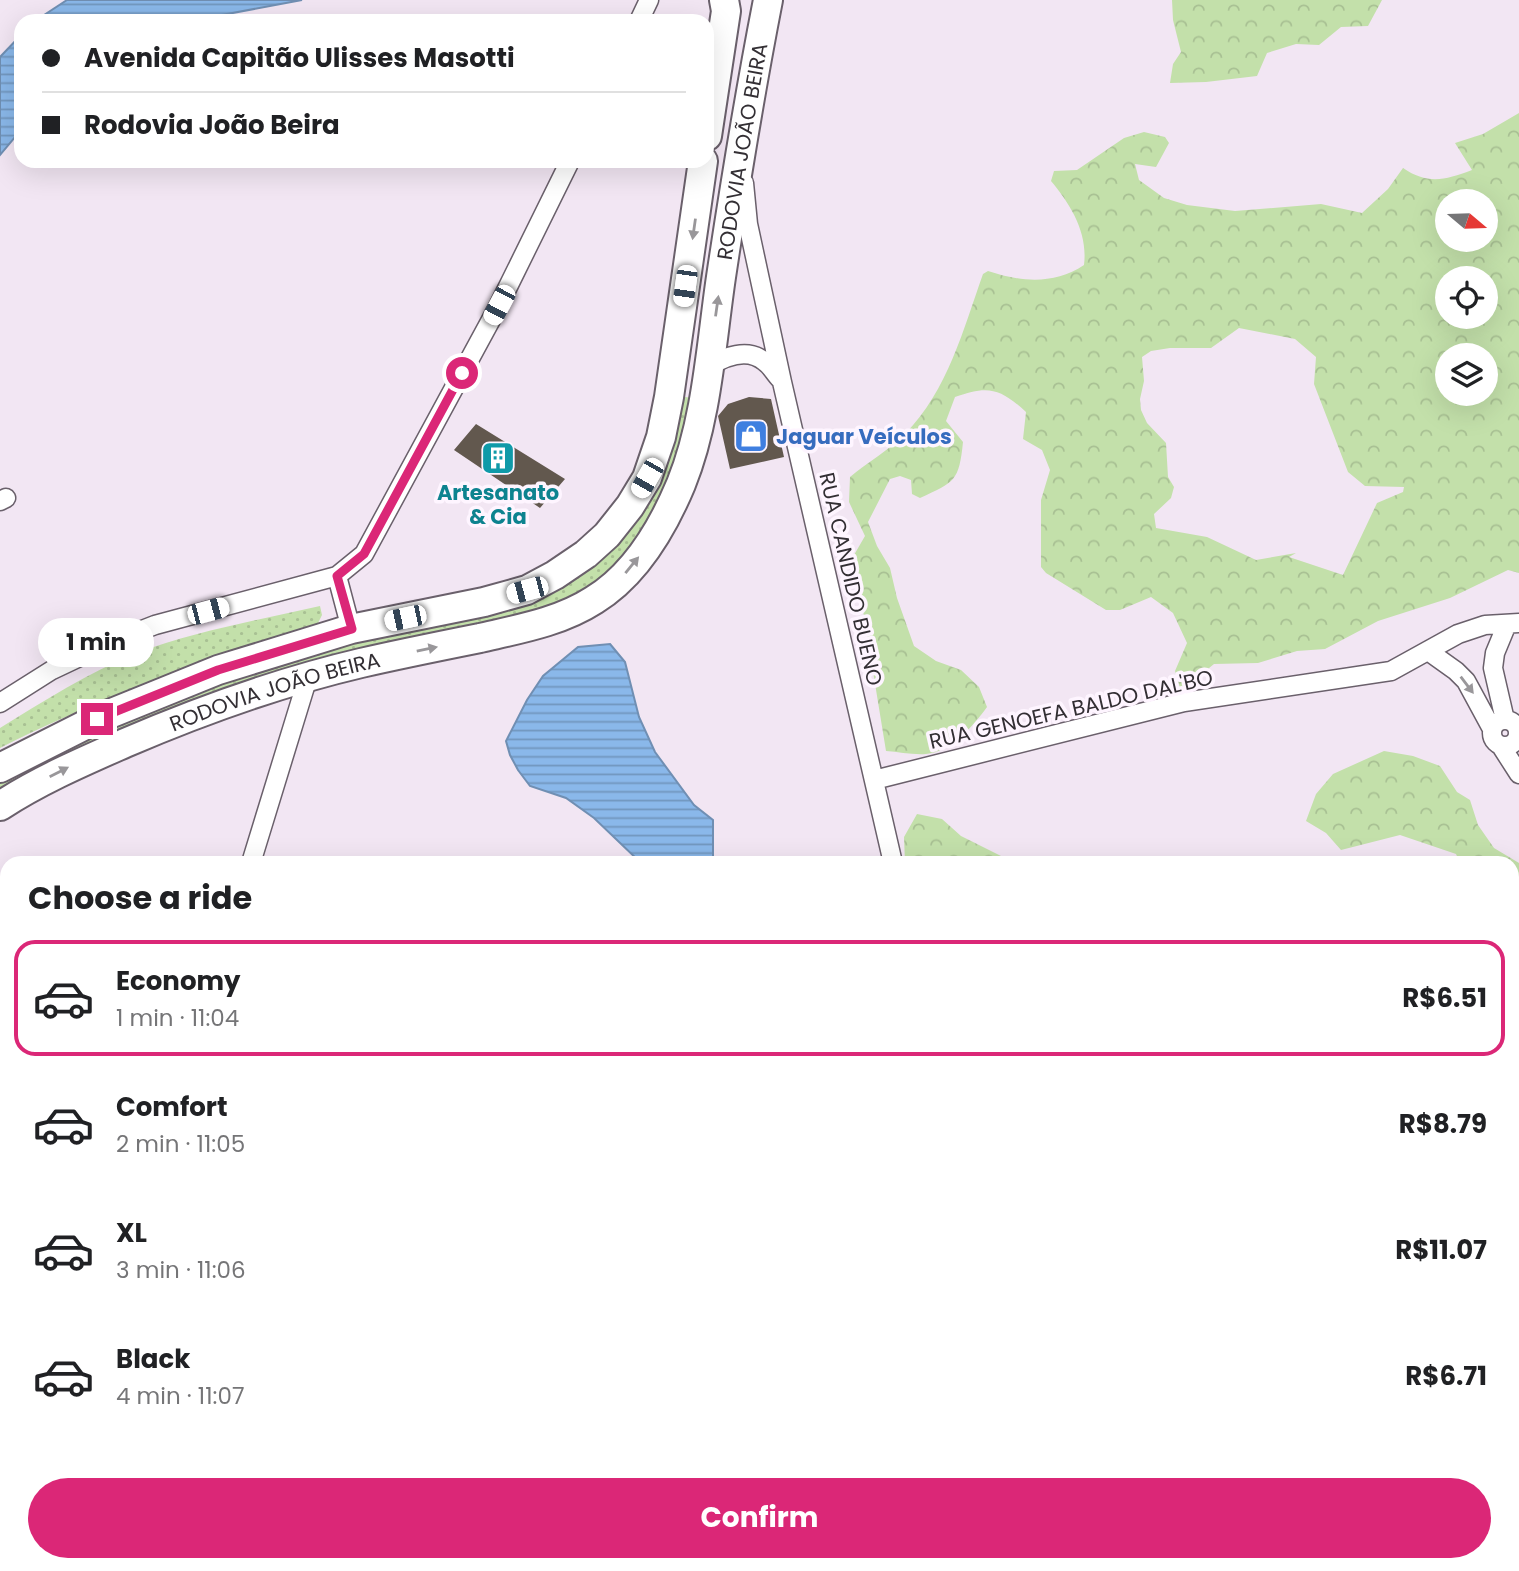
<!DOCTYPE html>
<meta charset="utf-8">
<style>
:root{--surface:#fff;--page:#f2f2f2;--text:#202124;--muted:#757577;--line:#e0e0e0;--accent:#db2777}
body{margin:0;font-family:Poppins,sans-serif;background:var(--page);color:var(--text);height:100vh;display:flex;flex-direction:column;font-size:26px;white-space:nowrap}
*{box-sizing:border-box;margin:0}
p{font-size:23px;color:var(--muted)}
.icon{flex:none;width:38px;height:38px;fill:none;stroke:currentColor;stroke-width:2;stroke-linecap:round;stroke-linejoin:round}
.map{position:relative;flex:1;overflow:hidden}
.side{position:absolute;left:0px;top:856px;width:1519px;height:716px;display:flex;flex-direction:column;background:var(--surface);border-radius:21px 21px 0 0;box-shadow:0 7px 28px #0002}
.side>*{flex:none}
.guide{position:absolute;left:14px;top:14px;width:700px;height:154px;border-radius:21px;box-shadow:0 7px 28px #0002;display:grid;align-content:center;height:154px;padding:0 28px;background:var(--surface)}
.needle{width:46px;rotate:109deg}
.buttons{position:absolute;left:1435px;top:189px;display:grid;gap:14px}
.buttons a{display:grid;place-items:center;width:63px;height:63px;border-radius:50%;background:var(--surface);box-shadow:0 7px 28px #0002;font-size:35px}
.end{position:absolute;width:32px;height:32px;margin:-16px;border:9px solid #db2777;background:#fff;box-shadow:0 0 0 4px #fff}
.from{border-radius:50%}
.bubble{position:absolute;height:49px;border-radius:24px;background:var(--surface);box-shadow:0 7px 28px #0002;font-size:23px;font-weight:700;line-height:49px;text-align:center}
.car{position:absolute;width:21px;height:42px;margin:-21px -10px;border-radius:9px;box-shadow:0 0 5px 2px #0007;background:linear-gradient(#fff 24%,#345 0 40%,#fff 0 76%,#345 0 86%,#fff 0)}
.guide b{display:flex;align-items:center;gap:24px;height:66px;font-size:26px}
.guide b+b{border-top:2px solid var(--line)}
.guide i{width:18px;height:18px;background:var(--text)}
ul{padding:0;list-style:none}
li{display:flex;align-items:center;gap:21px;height:116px;margin:0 14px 10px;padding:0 14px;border:4px solid transparent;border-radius:21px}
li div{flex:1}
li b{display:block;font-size:26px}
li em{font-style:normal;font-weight:700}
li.selected{border-color:var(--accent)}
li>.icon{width:63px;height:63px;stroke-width:1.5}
h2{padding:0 28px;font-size:32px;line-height:84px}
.primary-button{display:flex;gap:14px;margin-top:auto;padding:14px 28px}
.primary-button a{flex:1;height:80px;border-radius:42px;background:var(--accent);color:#fff;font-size:28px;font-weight:700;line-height:80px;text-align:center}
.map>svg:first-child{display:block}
.green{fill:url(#green-dots)}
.forest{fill:url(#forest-crowns);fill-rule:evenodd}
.water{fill:url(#water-rules);stroke:#708fb3;stroke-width:2}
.building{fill:#62584e}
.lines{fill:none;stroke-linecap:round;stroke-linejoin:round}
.minor-casing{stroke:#6a606b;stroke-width:21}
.primary-casing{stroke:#6a606b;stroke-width:32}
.minor{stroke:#fff;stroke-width:18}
.primary{stroke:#fff;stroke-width:28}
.oneway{fill:#99979a}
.route{stroke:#db2777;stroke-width:9}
.labels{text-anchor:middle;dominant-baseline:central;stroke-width:7;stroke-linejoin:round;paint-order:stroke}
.street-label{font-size:21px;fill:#332f34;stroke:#fef5ff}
.shop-label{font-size:21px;font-weight:bold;fill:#366cbe;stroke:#fef5ff;text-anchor:start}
.culture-label{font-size:21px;font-weight:bold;fill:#0d838f;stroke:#fef5ff}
</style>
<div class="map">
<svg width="1519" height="1571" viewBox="0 0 1519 1571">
<defs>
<pattern id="green-dots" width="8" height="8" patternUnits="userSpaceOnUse" patternTransform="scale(1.75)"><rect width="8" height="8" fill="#c3e0aa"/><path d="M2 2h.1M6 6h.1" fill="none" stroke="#a8c093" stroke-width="1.8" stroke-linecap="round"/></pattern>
<pattern id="forest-crowns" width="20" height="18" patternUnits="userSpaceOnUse" patternTransform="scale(1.75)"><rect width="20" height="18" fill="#c3e0aa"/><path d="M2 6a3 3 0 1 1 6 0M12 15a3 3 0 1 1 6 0" fill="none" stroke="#a8c093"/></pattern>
<pattern id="water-rules" width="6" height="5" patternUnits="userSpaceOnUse" patternTransform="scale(1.75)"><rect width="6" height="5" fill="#8ab8ea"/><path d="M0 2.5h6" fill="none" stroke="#7196be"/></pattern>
</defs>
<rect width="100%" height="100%" fill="#f2e6f3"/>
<path class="green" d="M677,396L693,398L689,422L661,504L615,569L557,609L353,653L0,793V780L165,700L584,568Z
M320,606L322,615L315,629C208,665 100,696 0,748V728C44,701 89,672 137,653C195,631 259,620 320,606Z"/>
<path class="forest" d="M1172,0H1382L1368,26L1341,27L1319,45L1296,44L1267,53L1257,76L1206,82L1170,83L1173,64L1181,52L1173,20Z
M1519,113V573L1508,570L1450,598L1378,621L1325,649L1297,651L1258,663L1214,664L1181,691L1175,671L1187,643L1173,613L1151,597L1120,610H1106L1046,573L1041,567V500L1050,470L1042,450L1023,439L1026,412C1000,388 988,385 955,397L946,421L963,442C959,481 955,482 920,498L912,494L911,480L900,476L890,479L868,522L877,546L890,568L897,598L914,646L936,661L961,670L979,687L987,707C973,726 951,752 926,754C913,755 899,752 886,751L854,555L865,536L849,502L850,477C868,462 888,451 905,434C948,390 963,330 983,274L988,271C1021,282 1054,285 1084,265C1088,233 1071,205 1051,181L1054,171L1077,170L1124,138L1144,132L1165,137L1169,143L1156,167L1135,164L1139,180L1164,198L1187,205L1235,211L1321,204L1362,213L1388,189L1403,168C1428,185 1445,180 1472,170L1455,143L1483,134ZM1486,201V240H1447V201ZM1447,278H1486V317H1447ZM1239,328L1295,339L1316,357L1314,384L1348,472L1365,486L1404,487L1403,492L1377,503L1343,575L1289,557L1296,553L1256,560L1207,537L1156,528L1154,514L1171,498L1174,487L1168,477L1166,443L1147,423L1141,410L1140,399L1144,381L1142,357L1151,351L1170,348H1211ZM1486,355V394H1447V355Z
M1384,751L1413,756L1440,766L1457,792L1470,800L1478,825L1494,848L1519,863V936L1512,940V863H1460L1456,854L1400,835L1341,850L1326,833L1306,821L1316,794L1333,774Z
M917,814L942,819L961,836L1015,863H905L904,837Z
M1086,1564H1282L1285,1571H1084Z
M765,1565H856L857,1571H768Z"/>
<path class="water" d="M67,0H302L190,21H35Z
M21,35V130L0,155V57Z
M610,644L625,662L639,717L655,752L694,805L713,820V863H641L594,818L566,798L530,786L518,770L510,755L506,741L527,700L543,676L578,647Z"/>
<path class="building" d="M749,397L771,399L784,457L730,469L718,416L728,404Z
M476,424L565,479L540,508L454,450Z"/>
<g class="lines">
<g class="minor-casing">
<path id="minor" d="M639,21L649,0
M744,183L748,224L782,382L893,863
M708,367C724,357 748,347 765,362C771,366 775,374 780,379
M0,501L6,498
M337,576L351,629
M1428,651L1456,671L1466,681L1492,729
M0,703L52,670L109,643L155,625L337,576L364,554L499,305L570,161
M1492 733a13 13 0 1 1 26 0a13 13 0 1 1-26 0Z
M1505,720L1493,668L1495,653L1507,624
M1501,746L1519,774
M874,780L1184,702L1391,671L1458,634L1485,625L1519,623
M251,863L308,677
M0,1295L7,1286
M1282,1564L1285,1571
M737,1571L738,1564"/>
</g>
<g class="primary-casing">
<g id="primary">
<path d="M707,136L726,11L724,0"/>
<path d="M0,768L97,719L218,670L351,629L484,602L527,590L555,575L586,554L607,535L630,506L647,478L661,437L669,397L703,161"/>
<path id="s1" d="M0,806C40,780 82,762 125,743C202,710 280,682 361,663C400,654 440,646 480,638C519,629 560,622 594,600C635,575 663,527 681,484C707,420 711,345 721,277C735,184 750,92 768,0"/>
</g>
</g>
<use href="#minor" class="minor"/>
<use href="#primary" class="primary"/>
</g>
<defs><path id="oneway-solid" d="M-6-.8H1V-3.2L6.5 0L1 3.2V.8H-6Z" transform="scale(1.75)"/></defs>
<g class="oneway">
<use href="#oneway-solid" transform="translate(694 229) rotate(98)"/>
<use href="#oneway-solid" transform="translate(717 306) rotate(-82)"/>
<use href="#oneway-solid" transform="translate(632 565) rotate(-51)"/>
<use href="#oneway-solid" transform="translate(427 649) rotate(-12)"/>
<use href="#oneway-solid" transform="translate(1467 685) rotate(53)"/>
<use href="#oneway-solid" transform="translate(59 772) rotate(-27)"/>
</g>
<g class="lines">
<path class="route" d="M97,719L218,670L352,629L337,576L364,554L462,373"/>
</g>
<defs>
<g id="shop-square" transform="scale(1.75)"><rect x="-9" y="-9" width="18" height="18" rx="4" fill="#3f7fe0" stroke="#fef5ff"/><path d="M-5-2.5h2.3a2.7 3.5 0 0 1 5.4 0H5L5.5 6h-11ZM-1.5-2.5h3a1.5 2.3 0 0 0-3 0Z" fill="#fff"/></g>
<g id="building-square" transform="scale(1.75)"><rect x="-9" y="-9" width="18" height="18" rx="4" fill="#0f9aa8" stroke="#fef5ff"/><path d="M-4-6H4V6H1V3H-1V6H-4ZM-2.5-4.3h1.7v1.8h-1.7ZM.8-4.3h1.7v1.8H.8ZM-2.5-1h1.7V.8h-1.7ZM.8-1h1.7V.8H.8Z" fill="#fff"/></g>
</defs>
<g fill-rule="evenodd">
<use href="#shop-square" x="751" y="436"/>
<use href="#building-square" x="498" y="458"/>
</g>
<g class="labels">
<g class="street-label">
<text stroke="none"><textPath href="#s1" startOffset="1118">RODOVIA JOÃO BEIRA</textPath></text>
<text transform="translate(851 579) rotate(77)">RUA CANDIDO BUENO</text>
<text stroke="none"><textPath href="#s1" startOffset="299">RODOVIA JOÃO BEIRA</textPath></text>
<text transform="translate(1071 709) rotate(-13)">RUA GENOEFA BALDO DAL'BO</text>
</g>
<g class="shop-label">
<text x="776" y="436">Jaguar Veículos</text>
</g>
<g class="culture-label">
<text x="498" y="492">Artesanato<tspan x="498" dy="24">&amp; Cia</tspan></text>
</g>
</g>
</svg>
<div class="buttons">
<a><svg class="needle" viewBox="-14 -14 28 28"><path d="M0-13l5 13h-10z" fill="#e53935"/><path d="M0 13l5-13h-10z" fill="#757577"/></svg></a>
<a><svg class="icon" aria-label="locate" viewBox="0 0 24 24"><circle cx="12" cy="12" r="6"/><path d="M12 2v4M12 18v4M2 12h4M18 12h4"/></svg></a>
<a><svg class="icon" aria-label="layers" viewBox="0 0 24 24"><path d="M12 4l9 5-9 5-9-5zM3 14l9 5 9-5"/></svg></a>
</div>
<i class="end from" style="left:462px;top:373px"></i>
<i class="end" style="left:97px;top:719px"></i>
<div class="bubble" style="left:38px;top:618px;width:116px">1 min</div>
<i class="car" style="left:685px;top:286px;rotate:188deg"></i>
<i class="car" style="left:499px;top:305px;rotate:208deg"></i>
<i class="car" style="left:647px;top:478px;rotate:210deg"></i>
<i class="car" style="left:527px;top:590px;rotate:255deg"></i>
<i class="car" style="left:208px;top:611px;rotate:75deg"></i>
<i class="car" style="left:405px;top:618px;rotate:258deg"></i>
<div class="guide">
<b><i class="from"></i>Avenida Capitão Ulisses Masotti</b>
<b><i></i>Rodovia João Beira</b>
</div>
<section class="side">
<h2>Choose a ride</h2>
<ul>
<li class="selected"><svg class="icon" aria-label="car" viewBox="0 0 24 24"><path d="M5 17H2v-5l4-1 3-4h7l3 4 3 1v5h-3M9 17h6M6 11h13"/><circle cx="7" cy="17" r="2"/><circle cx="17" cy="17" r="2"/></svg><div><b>Economy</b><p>1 min · 11:04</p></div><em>R$6.51</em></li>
<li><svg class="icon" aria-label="car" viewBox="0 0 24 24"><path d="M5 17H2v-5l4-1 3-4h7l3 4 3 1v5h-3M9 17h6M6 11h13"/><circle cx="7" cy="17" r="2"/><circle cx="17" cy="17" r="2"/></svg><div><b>Comfort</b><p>2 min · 11:05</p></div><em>R$8.79</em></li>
<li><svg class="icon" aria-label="car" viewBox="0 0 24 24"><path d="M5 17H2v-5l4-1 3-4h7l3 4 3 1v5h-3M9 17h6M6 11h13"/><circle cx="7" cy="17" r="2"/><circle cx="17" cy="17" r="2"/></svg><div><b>XL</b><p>3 min · 11:06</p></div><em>R$11.07</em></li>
<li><svg class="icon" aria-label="car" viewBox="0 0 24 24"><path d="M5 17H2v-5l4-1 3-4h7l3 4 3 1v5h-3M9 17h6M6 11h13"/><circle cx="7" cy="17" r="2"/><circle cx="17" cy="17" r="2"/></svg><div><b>Black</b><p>4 min · 11:07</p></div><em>R$6.71</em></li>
</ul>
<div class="primary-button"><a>Confirm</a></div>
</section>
</div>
